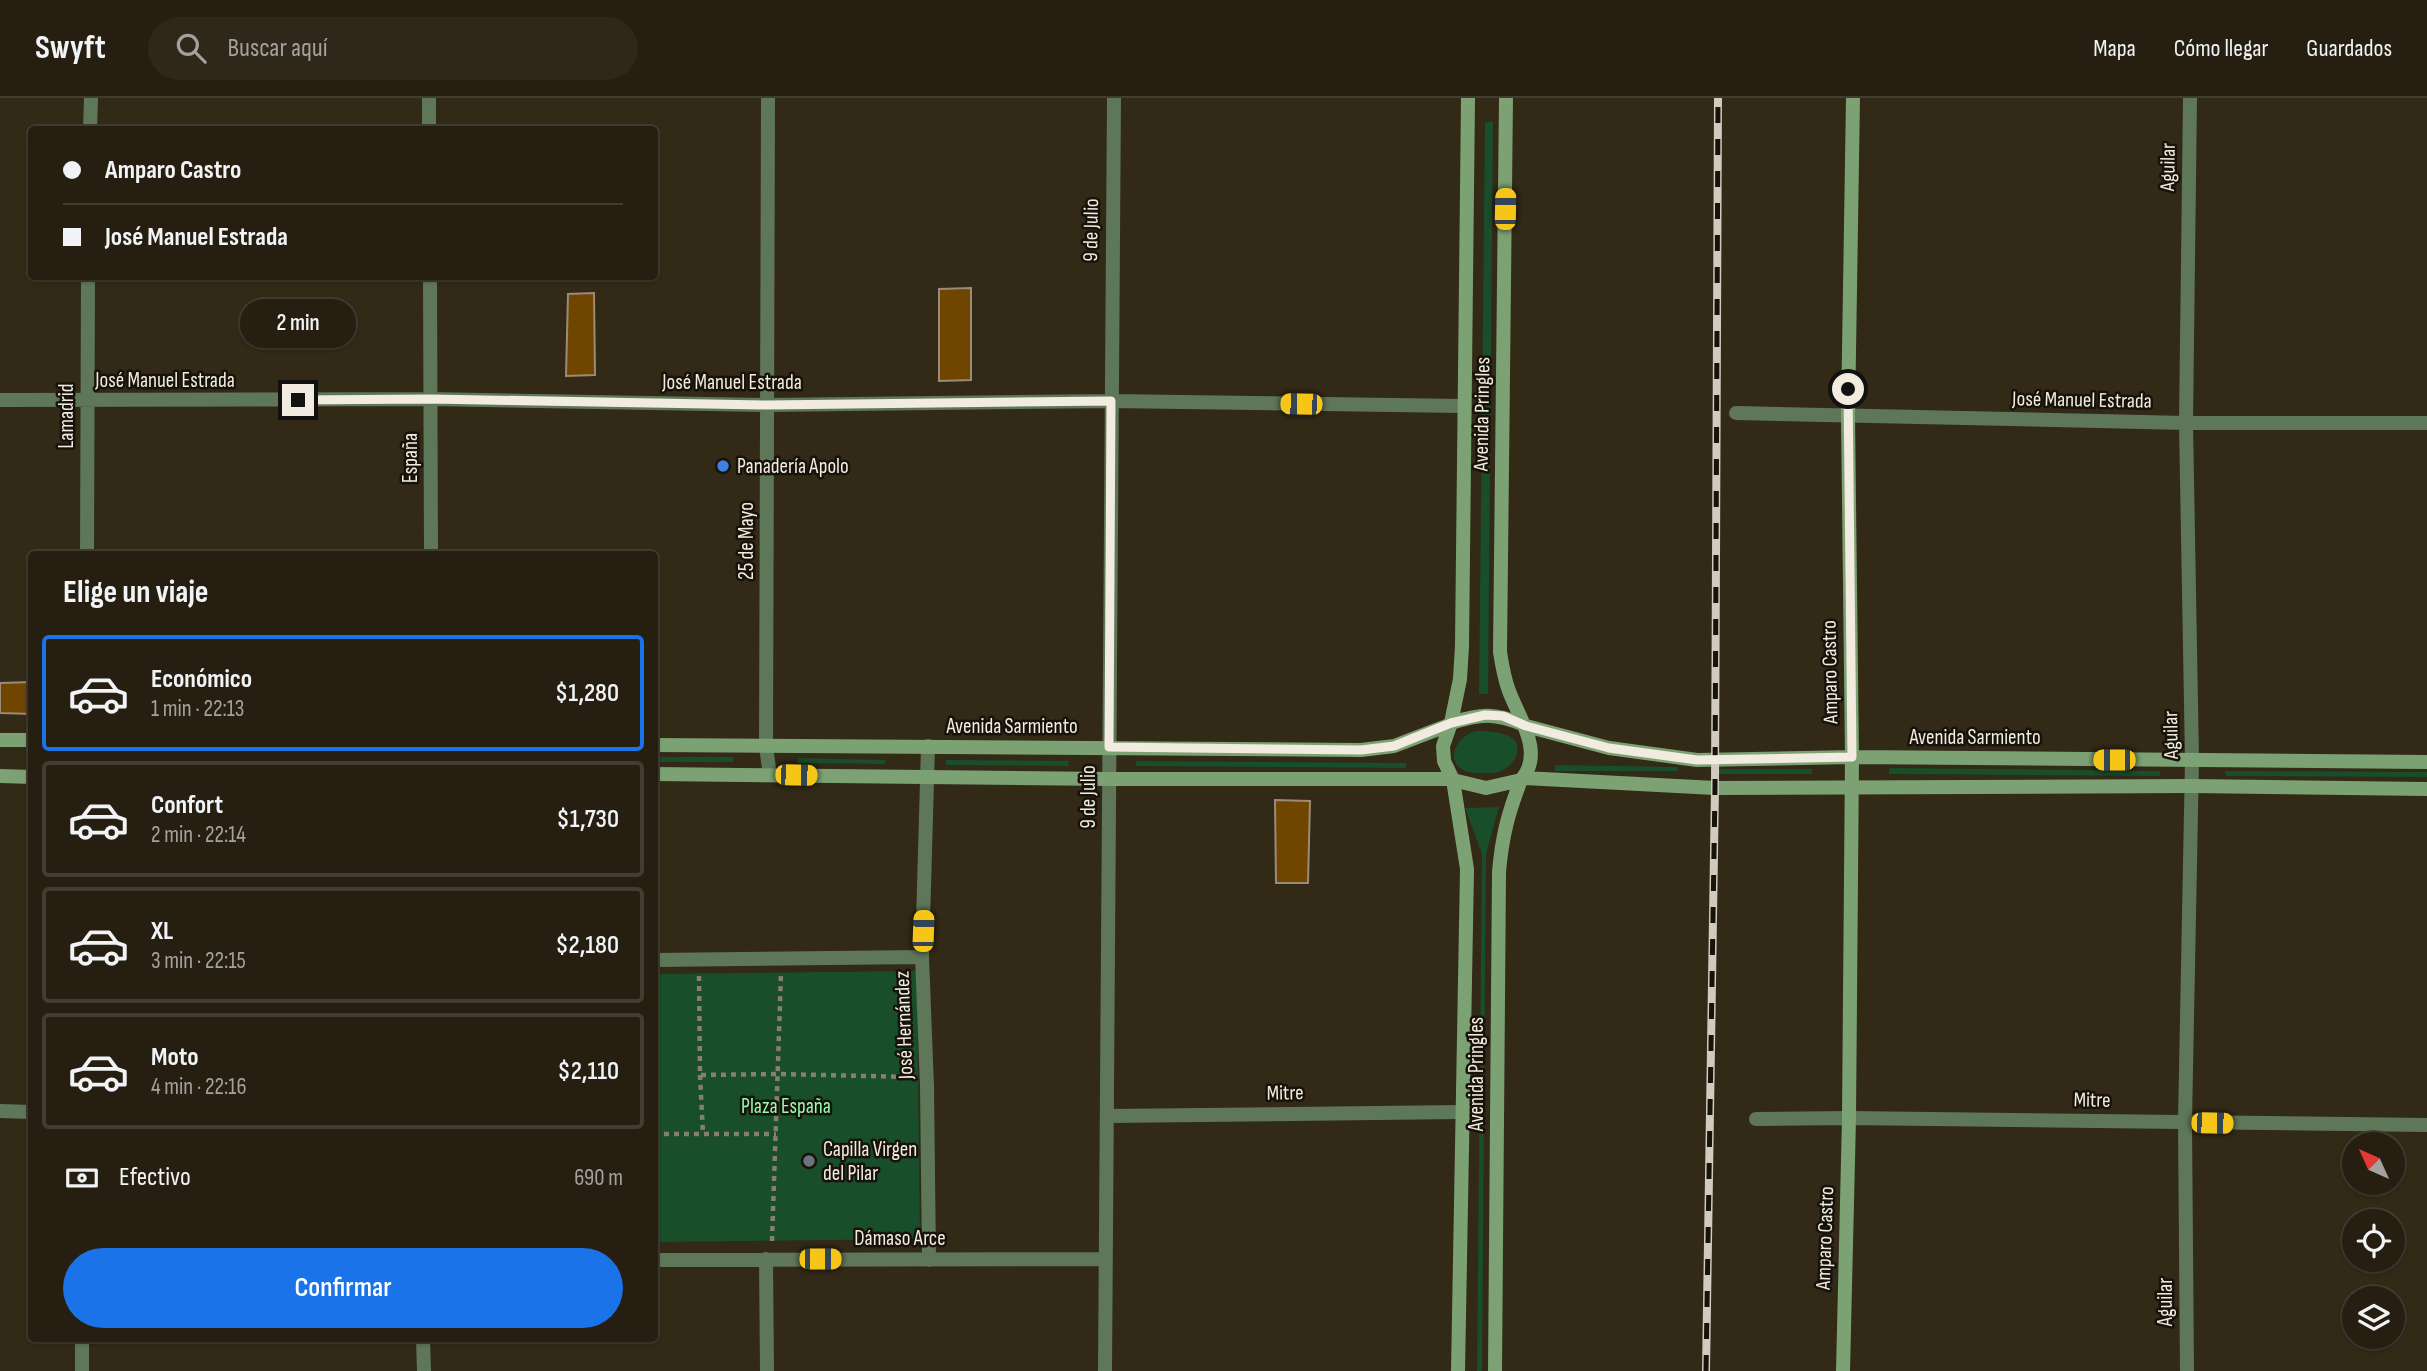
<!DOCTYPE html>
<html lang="es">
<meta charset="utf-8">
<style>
:root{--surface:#261f11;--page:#2e271a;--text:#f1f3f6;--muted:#a4a29f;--line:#423d31;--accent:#1a73e8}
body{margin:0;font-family:"Sofia Sans Condensed",sans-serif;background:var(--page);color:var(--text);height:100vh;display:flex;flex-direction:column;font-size:26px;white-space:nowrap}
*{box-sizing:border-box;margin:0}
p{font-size:23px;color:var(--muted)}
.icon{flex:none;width:38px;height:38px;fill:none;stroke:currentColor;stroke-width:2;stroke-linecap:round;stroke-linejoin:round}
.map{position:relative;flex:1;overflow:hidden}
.details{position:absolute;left:28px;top:453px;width:630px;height:791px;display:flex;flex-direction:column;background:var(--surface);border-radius:7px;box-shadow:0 2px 5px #0004,0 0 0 2px var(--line)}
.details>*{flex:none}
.banner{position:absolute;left:28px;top:28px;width:630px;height:154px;border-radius:7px;box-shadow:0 2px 5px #0004,0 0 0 2px var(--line);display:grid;align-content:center;height:154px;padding:0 35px;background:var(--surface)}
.needle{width:46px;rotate:315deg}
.tools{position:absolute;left:2342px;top:1034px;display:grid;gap:14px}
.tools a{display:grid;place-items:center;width:63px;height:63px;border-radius:50%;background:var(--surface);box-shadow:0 2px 5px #0004,0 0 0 2px var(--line);font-size:35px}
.end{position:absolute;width:32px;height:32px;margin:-16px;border:9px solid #f2ebe0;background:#111;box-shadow:0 0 0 4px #111}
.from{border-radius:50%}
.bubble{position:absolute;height:49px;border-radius:24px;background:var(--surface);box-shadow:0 2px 5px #0004,0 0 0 2px var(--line);font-size:23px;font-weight:600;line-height:49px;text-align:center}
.car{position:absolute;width:21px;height:42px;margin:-21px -10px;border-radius:9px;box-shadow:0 0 5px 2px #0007;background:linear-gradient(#f5c518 24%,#345 0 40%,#f5c518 0 76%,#345 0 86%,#f5c518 0)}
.banner b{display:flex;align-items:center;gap:24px;height:66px;font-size:26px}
.banner b+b{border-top:2px solid var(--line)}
.banner i{width:18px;height:18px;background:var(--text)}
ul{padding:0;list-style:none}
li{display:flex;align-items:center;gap:21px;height:116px;margin:0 14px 10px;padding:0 21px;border:4px solid var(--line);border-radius:7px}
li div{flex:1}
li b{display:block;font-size:26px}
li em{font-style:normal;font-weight:600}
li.on{border-color:var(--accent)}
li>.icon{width:63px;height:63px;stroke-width:1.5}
h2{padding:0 35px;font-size:32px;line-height:84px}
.pay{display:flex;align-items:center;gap:18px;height:77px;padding:0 35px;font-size:26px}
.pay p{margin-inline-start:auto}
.cta{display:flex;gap:14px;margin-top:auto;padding:14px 35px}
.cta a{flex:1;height:80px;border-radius:42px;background:var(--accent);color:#fff;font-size:28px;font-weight:600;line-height:80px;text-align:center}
header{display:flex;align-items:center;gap:42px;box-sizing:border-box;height:98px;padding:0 35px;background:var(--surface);border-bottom:2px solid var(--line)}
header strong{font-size:33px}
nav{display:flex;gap:38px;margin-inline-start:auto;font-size:24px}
.search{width:490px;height:63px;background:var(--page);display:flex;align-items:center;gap:18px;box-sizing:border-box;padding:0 24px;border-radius:38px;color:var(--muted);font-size:26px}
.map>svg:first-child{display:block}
.green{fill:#184e29}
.building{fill:#6f4500;stroke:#9c8b79;stroke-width:2}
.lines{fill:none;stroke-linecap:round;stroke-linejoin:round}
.path{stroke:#867e6f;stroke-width:4.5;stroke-dasharray:5 5;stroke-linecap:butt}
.street{stroke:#5f7759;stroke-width:14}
.secondary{stroke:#7ca273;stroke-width:14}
.rail-casing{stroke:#d1cabd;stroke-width:8}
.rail{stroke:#17120a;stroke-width:5;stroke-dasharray:16;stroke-linecap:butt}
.route{stroke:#f2ebe0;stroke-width:9}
.shop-dot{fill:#3f7fe0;stroke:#17120a;stroke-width:2.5}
.worship-dot{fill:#6b7280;stroke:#17120a;stroke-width:2.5}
.labels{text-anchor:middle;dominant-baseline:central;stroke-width:5;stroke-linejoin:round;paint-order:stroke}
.street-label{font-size:21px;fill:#f2ebe0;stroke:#17120a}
.poi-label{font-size:21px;fill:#f2ebe0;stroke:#17120a;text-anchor:start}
.park-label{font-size:21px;fill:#93fdae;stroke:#17120a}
</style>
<header>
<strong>Swyft</strong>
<div class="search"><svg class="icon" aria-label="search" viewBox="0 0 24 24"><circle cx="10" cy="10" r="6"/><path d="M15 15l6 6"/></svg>Buscar aquí</div>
<nav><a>Mapa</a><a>Cómo llegar</a><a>Guardados</a></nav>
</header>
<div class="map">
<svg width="2427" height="1273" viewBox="0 0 2427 1273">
<rect width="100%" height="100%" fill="#322917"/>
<path class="green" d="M1485,24H1493L1488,596H1479Z
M1475,633C1489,633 1522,633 1517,655C1515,663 1510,668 1503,672C1499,675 1493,675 1487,675C1481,675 1472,676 1465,673C1444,663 1456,639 1475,633Z
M655,659H733V664H655Z
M798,660L885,662V666L798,665Z
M946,662L1069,663L1068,668L946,667Z
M1136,663L1406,665V670L1136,668Z
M1555,667L1678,669L1677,673H1555Z
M1889,670L2160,673V678L1889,676Z
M1718,671H1812V676H1718Z
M2225,673L2427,674V679L2226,678Z
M1499,709L1486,756L1482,1273H1477L1482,756L1465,710Z
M917,873L920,1141L655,1144L654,876Z"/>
<path class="building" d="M971,190V282L939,283V191Z
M594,195L595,277L566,278L568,196Z
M32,584V616L0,615V585Z
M1275,702L1310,703L1308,785H1276Z"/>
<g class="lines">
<path class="path" d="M699,878L700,977L778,976L910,979
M700,977L703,1036
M654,1036H776
M772,1143L781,875"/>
<path class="street" d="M429,0V32
M768,0L766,649L770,677
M90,32L91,0
M430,178L431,457
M0,302L431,301L767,307L1111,303L1463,308
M1736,315L2186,325H2427
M87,457L88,178
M928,648L922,859L927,989L929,1162
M654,862L922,859
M0,1013L32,1014
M1108,1018L1461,1014
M1756,1021L1849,1020L2427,1027
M766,1161L767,1273
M654,1162L1104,1161
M423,1241L424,1273
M82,1273V1241
M1105,1273L1114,0
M2187,1273L2185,1024L2192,662L2186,325L2190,0"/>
<path class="secondary" d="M1451,625C1482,615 1495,615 1525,627
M1526,628L1609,650L1697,662L1852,659L2427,664
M0,642H32
M654,647L1361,652L1394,648L1449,627
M654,676L1109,681H1452
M0,678L32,679
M1524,680L1715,690L2192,688L2427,691
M1453,682L1486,690L1521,682C1545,655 1519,620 1509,593C1504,580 1502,567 1500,554L1506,0
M1458,1273L1467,771L1453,682L1444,663L1443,648L1451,625L1460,581L1462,548L1468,0
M1495,1273L1499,774C1502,739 1508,715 1521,682
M1843,1273L1849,1020L1852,659L1848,317L1853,0"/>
<g class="rail-casing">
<path id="rail" d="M1706,1273L1715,690L1718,0"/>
</g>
<use href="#rail" class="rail"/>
</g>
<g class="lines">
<path class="route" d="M298,302L431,301L767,307L1111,303L1109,649L1361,652L1394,648L1451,625L1485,617L1503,618L1526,628L1609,650L1697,662L1852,659L1848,291"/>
</g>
<circle class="shop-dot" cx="723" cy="368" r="7"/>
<circle class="worship-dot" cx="809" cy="1063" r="7"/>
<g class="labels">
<g class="street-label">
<text transform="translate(2168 69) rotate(-89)">Aguilar</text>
<text transform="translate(1091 132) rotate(-89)">9 de Julio</text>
<text x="165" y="282">José Manuel Estrada</text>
<text x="732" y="284">José Manuel Estrada</text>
<text transform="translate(2082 302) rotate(1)">José Manuel Estrada</text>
<text transform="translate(1482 316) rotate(-89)">Avenida Pringles</text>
<text transform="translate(66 318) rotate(-90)">Lamadrid</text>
<text transform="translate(410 360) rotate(-90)">España</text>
<text transform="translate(746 443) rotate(-90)">25 de Mayo</text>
<text transform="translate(1830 574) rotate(-91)">Amparo Castro</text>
<text x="1012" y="628">Avenida Sarmiento</text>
<text transform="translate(2171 637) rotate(-91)">Aguilar</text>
<text x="1975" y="639">Avenida Sarmiento</text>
<text transform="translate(1088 699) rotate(-90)">9 de Julio</text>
<text transform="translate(904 927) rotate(-92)">José Hernández</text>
<text transform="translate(1476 976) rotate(-90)">Avenida Pringles</text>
<text transform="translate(1285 995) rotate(-1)">Mitre</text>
<text transform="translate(2092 1002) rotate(1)">Mitre</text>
<text x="900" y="1140">Dámaso Arce</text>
<text transform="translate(1825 1140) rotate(-88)">Amparo Castro</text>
<text transform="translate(2165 1204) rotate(-90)">Aguilar</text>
</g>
<g class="poi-label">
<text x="737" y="368">Panadería Apolo</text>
<text x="823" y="1051">Capilla Virgen<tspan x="823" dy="24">del Pilar</tspan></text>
</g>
<g class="park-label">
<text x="786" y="1008">Plaza España</text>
</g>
</g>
</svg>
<div class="tools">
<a><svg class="needle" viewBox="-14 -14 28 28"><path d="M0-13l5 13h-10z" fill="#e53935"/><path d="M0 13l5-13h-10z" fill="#a4a29f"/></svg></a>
<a><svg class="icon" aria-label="locate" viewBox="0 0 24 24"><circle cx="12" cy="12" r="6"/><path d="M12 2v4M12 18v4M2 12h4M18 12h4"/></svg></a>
<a><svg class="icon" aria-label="layers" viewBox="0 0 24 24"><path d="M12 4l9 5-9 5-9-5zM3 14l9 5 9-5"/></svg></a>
</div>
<i class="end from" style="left:1848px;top:291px"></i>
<i class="end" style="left:298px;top:302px"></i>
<div class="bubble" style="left:240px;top:201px;width:116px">2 min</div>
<i class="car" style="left:1505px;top:111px;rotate:1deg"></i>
<i class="car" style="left:1301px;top:306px;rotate:271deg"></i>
<i class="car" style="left:2114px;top:662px;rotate:270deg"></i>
<i class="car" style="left:796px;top:677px;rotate:91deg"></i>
<i class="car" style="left:923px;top:833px;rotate:2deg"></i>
<i class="car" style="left:2212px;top:1025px;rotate:91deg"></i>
<i class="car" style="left:820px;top:1161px;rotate:90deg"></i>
<div class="banner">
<b><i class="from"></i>Amparo Castro</b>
<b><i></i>José Manuel Estrada</b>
</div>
<section class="details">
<h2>Elige un viaje</h2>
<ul>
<li class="on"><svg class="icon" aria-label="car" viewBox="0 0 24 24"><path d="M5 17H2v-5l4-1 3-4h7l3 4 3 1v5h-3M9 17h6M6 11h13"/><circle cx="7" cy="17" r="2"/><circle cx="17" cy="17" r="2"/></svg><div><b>Económico</b><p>1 min · 22:13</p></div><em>$1,280</em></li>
<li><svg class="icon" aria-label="car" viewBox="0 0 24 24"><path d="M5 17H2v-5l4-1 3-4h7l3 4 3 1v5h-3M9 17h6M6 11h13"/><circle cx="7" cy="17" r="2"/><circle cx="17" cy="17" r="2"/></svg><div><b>Confort</b><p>2 min · 22:14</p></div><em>$1,730</em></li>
<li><svg class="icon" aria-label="car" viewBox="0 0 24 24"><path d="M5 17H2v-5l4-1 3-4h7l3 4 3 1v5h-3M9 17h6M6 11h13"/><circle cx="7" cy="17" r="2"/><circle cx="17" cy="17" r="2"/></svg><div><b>XL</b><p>3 min · 22:15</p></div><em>$2,180</em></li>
<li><svg class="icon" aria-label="car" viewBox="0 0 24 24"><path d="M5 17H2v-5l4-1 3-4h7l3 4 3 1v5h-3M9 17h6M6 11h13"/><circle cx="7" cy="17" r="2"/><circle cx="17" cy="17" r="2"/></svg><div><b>Moto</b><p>4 min · 22:16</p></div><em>$2,110</em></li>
</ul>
<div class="pay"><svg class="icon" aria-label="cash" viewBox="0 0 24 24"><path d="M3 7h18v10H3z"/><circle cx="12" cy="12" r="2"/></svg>Efectivo<p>690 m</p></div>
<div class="cta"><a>Confirmar</a></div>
</section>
</div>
